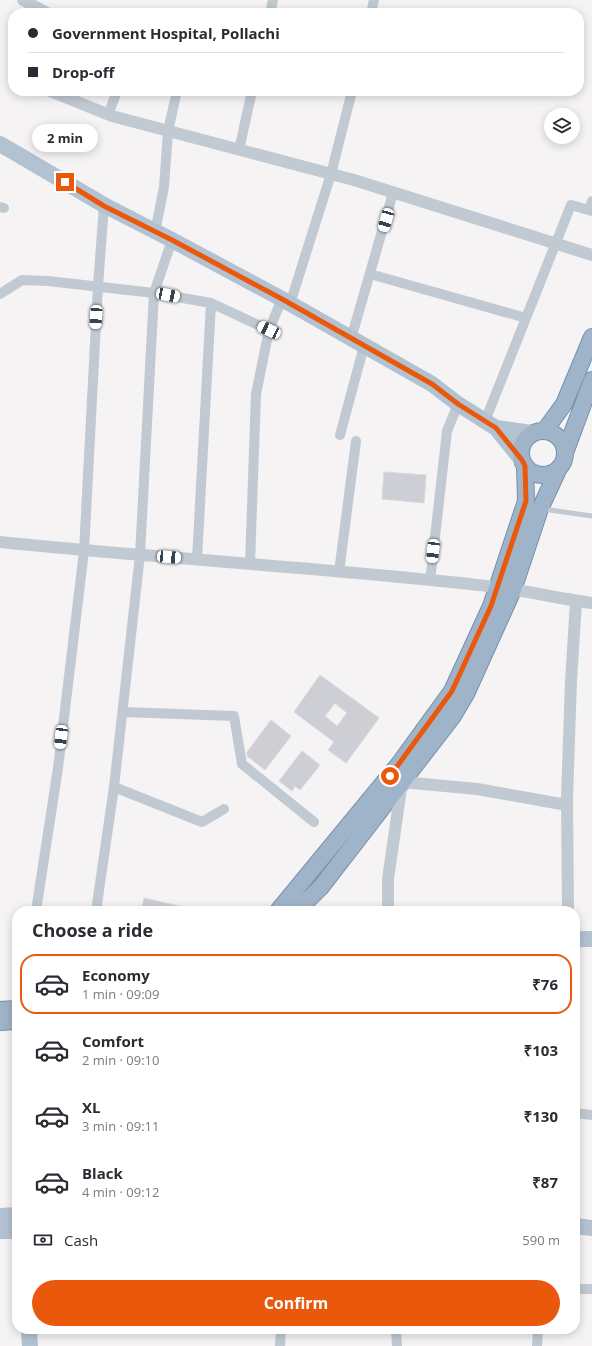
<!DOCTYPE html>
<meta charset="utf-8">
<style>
:root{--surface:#fff;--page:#f2f2f3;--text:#2b2b33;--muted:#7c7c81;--line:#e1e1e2;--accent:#ea580c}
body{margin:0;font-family:"Open Sans",sans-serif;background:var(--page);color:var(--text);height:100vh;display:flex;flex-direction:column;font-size:15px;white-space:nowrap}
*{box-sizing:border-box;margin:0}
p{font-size:13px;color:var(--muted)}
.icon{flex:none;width:22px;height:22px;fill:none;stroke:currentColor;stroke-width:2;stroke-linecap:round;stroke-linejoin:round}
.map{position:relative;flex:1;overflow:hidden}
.drawer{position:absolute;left:12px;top:906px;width:568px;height:428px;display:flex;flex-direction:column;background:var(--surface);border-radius:16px;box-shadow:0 2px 10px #0003}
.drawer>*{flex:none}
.guide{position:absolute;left:8px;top:8px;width:576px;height:88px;border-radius:16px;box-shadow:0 2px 10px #0003;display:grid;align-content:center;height:88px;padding:0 20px;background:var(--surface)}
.controls{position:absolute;left:544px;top:108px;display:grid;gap:8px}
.controls a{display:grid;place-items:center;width:36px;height:36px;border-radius:50%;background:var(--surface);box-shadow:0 2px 10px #0003;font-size:20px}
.end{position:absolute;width:18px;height:18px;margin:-9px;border:5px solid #ea580c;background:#fff;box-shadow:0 0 0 2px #fff}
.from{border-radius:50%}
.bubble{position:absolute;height:28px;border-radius:14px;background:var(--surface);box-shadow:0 2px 10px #0003;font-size:13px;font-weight:700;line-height:28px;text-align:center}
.car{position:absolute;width:12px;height:24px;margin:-12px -6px;border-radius:5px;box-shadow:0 0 3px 1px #0007;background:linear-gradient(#fff 24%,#345 0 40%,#fff 0 76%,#345 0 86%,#fff 0)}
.guide b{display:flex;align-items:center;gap:14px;height:38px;font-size:15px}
.guide b+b{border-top:1px solid var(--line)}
.guide i{width:10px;height:10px;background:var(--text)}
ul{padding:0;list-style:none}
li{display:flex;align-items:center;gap:12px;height:60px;margin:0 8px 6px;padding:0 12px;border:2px solid transparent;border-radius:16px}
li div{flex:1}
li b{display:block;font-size:15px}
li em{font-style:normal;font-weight:700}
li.current{border-color:var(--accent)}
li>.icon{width:36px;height:36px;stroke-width:1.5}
h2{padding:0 20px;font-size:18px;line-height:48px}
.pay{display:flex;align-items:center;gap:10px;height:44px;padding:0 20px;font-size:15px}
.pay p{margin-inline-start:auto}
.cta{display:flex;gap:8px;margin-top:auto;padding:8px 20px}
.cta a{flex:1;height:46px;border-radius:24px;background:var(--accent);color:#fff;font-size:16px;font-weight:700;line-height:46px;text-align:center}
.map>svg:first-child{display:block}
.building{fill:#cdcfd5;stroke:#d7d9de;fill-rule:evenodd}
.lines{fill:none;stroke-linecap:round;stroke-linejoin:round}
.trunk-casing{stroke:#7690ad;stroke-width:18}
.service{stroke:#c1cad2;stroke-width:5}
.minor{stroke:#c1cad2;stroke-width:10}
.tertiary{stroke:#c1cad2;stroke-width:12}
.primary{stroke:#b3c2d1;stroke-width:16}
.trunk{stroke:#9fb4c9;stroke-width:16}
.route{stroke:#ea580c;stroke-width:5}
</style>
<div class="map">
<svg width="592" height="1346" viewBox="0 0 592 1346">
<rect width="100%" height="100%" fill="#f5f3f3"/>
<path class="building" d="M384,472L426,475L424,503L382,499Z
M320,675L379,718L346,763L328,750L334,742L294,712ZM335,703L347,713L337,726L325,716Z
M271,720L291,736L265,770L247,756V752Z
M302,751L320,765L300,790L295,786L292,791L279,781Z
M144,898L187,908V911H141Z"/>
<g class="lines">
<g class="trunk-casing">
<path id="trunk" d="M545,430L564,404L592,337
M521 453a22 22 0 1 1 44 0a22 22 0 1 1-44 0Z
M566,450L592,380
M278,911L399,764L452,691L491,606L526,501L525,466
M297,911L321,887L453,716L466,694L513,590L540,509L558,470
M0,1010L17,1009
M0,1022L17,1021"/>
</g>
<path class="service" d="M543,509L592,516"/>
<path class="minor" d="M270,13L273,0
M371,13L374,0
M108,115L117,91
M239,150L252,91
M0,207L4,208
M589,210L592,201
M155,232L164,187L168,131L177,91
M370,274L526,318
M0,294L22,280L48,281L154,293L211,303L269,330
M290,304L331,174L352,91
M351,339L393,193
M485,421L571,205L592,211
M340,435L364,346
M197,559L211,303
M250,564L256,394L269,330L282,299
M339,572L356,441
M430,581L447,431L458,404
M123,712L234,716L242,764L314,822
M114,787L202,822L224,809
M36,911L58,768L84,551L98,286L104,205
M96,911L114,787L140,555L154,293L172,240
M575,1113L592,1115
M575,1289H592
M396,1329L397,1346
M280,1346L281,1329
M537,1346L538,1329"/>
<path class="tertiary" d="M23,0L47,13
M50,91L112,116L354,180L592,255
M0,542C165,559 332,568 497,587C529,591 560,599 592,603
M388,911V879L402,782L477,789L567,805
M568,911L567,798L571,681L576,601"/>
<path class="primary" d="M0,144L104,205L172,240L282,299L432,384L458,404L496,428L522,460
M496,428L532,433
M575,941L578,939H592
M0,1216L17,1215
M575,1226L592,1228
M0,1231H17
M29,1329L30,1346"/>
<use href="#trunk" class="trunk"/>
</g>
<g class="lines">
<path class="route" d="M65,182L104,206L172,240L282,299L432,384L458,404L496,428L522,460L525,466L526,501L491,606L452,691L390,776"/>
</g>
</svg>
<div class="controls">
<a><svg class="icon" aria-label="layers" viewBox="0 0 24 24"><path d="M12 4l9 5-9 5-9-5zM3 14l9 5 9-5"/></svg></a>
</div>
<i class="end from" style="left:390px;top:776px"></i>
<i class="end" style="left:65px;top:182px"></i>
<div class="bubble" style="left:32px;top:124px;width:66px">2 min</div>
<i class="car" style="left:386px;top:220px;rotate:196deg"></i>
<i class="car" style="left:168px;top:295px;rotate:101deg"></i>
<i class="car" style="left:96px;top:317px;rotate:183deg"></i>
<i class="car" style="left:269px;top:330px;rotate:295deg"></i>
<i class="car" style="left:433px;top:551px;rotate:187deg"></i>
<i class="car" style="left:169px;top:557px;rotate:94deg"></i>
<i class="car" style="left:61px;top:737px;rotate:187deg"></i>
<div class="guide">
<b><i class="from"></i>Government Hospital, Pollachi</b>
<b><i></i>Drop-off</b>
</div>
<section class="drawer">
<h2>Choose a ride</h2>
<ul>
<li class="current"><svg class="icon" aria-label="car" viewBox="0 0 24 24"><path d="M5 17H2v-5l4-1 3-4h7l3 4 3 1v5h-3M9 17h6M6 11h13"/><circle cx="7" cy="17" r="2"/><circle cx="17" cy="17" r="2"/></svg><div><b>Economy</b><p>1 min · 09:09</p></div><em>₹76</em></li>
<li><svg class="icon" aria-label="car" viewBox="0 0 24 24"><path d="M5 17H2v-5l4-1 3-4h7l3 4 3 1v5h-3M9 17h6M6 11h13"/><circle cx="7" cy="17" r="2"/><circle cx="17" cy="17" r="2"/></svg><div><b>Comfort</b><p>2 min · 09:10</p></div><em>₹103</em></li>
<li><svg class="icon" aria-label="car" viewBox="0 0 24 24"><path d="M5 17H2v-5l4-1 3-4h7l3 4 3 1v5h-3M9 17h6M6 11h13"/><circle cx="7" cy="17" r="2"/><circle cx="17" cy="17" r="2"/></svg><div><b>XL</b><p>3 min · 09:11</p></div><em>₹130</em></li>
<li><svg class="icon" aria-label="car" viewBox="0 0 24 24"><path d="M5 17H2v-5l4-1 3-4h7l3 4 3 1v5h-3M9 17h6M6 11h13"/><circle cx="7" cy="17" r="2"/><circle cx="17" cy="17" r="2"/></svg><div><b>Black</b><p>4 min · 09:12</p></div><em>₹87</em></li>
</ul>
<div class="pay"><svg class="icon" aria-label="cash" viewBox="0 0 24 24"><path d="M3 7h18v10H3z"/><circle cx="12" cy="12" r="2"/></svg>Cash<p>590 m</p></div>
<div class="cta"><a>Confirm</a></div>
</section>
</div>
